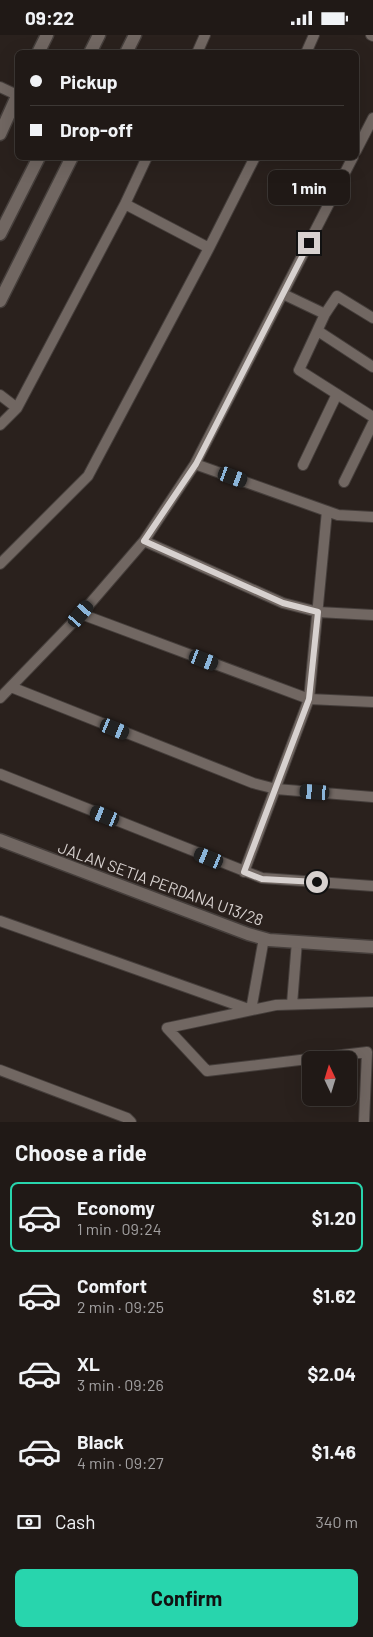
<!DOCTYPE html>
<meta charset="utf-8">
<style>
:root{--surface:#201916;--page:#2d2623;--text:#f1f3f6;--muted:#a2a0a1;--line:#3d3835;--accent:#28d5ad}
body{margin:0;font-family:Barlow,sans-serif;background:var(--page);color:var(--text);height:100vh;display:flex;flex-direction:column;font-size:19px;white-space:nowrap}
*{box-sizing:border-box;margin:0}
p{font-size:16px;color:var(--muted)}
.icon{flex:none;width:28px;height:28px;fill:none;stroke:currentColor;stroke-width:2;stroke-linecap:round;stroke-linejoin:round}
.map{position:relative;height:1087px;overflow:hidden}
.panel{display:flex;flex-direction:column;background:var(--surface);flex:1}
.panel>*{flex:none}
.banner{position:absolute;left:15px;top:15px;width:344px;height:110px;border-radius:8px;box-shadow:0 5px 20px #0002,0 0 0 1px var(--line);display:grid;align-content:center;height:110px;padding:0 15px;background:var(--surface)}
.needle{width:32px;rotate:356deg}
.fabs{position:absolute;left:302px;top:1016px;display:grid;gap:10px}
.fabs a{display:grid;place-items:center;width:55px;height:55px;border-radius:8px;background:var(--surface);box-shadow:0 5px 20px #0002,0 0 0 1px var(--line);font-size:25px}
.end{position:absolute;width:22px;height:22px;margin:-11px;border:6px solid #d7d1cf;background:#111;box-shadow:0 0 0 2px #111}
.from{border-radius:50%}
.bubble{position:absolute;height:35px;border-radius:8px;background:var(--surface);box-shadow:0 5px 20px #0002,0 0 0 1px var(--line);font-size:16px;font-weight:700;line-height:35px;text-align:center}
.car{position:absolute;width:15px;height:30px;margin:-15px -8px;border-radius:6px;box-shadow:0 0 4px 1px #0007;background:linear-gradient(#222 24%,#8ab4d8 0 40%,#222 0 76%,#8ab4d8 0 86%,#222 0)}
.banner b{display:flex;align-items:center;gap:18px;height:48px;font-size:19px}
.banner b+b{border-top:1px solid var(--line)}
.banner i{width:12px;height:12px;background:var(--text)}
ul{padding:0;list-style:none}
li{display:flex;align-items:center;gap:15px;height:70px;margin:0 10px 8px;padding:0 5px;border:2px solid transparent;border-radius:8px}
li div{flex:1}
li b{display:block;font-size:19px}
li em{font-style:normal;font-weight:700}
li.on{border-color:var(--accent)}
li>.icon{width:45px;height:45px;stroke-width:1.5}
h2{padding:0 15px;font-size:22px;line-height:60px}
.pay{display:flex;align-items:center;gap:12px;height:55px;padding:0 15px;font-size:19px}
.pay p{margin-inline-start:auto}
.cta{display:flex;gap:10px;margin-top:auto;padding:10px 15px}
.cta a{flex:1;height:58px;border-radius:8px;background:var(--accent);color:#111;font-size:20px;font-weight:700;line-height:58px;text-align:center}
.status{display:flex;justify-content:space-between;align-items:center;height:35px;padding:0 25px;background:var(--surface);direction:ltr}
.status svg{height:14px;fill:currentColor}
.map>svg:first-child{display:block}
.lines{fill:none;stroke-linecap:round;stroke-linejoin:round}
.service-casing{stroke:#453e3b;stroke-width:12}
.minor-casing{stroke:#453e3b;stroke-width:15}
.tertiary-casing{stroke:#453e3b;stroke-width:15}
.service{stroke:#716762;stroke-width:10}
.minor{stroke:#716762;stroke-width:12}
.tertiary{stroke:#716762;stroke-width:12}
.route{stroke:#d7d1cf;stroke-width:6}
.labels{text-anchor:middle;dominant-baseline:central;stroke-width:4;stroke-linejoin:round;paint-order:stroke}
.street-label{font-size:16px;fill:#d7d1cf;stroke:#2a211d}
</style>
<div class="status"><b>09:22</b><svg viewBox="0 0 49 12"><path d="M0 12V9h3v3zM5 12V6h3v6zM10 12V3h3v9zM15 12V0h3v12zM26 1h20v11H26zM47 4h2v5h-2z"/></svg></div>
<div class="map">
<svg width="373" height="1087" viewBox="0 0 373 1087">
<rect width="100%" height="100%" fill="#2a211d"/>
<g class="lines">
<g class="service-casing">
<path id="service" d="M371,0L373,1
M197,18L205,0
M306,18L314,0
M0,52L17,60
M356,116L373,83
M125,169L209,213
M283,259L325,279
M373,283L337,261L325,279L299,335L373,382
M318,296L373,332
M0,360L17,373
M0,390L17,373L125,169L147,122
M195,429L338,480L373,482
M303,430L337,359
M344,447L373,388
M144,506L283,568L318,577L373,580
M0,529L88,441L209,213L255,122
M81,579L309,664L373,667
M11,652L253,748L276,754L373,762
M0,663L81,579L144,506L195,429L353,122
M0,739L262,843L373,851
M244,837L309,664L327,476
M0,886L251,975
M292,969L297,906
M251,975L264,903
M167,993L207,1036L367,1017L364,1087
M167,993L276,970L373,967
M0,1035L127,1083L131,1087"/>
</g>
<g class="minor-casing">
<path id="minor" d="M38,18L47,0
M0,99L18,59"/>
</g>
<g class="tertiary-casing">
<path id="tertiary" d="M90,18L99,0
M126,18L135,0
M0,199L39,122
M0,266L72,122
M0,805L248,899L269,905L373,912"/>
</g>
<use href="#service" class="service"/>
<use href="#minor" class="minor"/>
<use href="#tertiary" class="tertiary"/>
</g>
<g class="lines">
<path class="route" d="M309,208L196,429L144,506L283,568L318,577L309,664L244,837L262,844L317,847"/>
</g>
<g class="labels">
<g class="street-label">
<text transform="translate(161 848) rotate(20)">JALAN SETIA PERDANA U13/28</text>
</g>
</g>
</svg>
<div class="fabs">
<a><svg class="needle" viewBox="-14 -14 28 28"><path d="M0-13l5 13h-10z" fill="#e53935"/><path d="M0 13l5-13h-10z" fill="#a2a0a1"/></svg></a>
</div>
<i class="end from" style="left:317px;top:847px"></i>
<i class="end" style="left:309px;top:208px"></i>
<div class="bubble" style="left:268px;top:135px;width:82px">1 min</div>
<i class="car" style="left:233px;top:442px;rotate:110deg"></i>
<i class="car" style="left:81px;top:579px;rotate:41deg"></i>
<i class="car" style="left:204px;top:625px;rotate:111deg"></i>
<i class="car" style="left:115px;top:694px;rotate:112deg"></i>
<i class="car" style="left:315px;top:757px;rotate:274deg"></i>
<i class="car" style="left:105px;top:781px;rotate:292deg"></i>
<i class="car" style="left:209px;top:823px;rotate:292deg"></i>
<div class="banner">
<b><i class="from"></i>Pickup</b>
<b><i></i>Drop-off</b>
</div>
</div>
<section class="panel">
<h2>Choose a ride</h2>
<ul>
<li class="on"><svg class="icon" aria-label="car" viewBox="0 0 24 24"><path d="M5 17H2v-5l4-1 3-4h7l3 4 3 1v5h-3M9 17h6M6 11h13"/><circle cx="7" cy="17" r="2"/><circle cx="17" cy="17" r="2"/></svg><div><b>Economy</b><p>1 min · 09:24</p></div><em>$1.20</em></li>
<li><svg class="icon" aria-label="car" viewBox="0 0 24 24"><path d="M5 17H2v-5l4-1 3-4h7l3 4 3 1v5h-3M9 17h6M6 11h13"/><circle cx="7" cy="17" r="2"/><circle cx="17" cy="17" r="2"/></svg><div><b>Comfort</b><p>2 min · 09:25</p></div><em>$1.62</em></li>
<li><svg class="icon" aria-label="car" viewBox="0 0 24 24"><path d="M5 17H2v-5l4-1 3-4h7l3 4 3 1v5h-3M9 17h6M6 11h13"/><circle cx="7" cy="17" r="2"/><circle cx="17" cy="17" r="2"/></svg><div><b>XL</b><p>3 min · 09:26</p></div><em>$2.04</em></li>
<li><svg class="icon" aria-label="car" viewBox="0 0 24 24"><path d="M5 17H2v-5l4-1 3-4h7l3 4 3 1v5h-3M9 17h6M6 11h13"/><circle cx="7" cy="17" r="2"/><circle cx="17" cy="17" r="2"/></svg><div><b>Black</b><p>4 min · 09:27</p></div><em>$1.46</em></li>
</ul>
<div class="pay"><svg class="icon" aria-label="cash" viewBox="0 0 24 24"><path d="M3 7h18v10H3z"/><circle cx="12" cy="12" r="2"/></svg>Cash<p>340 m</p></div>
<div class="cta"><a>Confirm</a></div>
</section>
